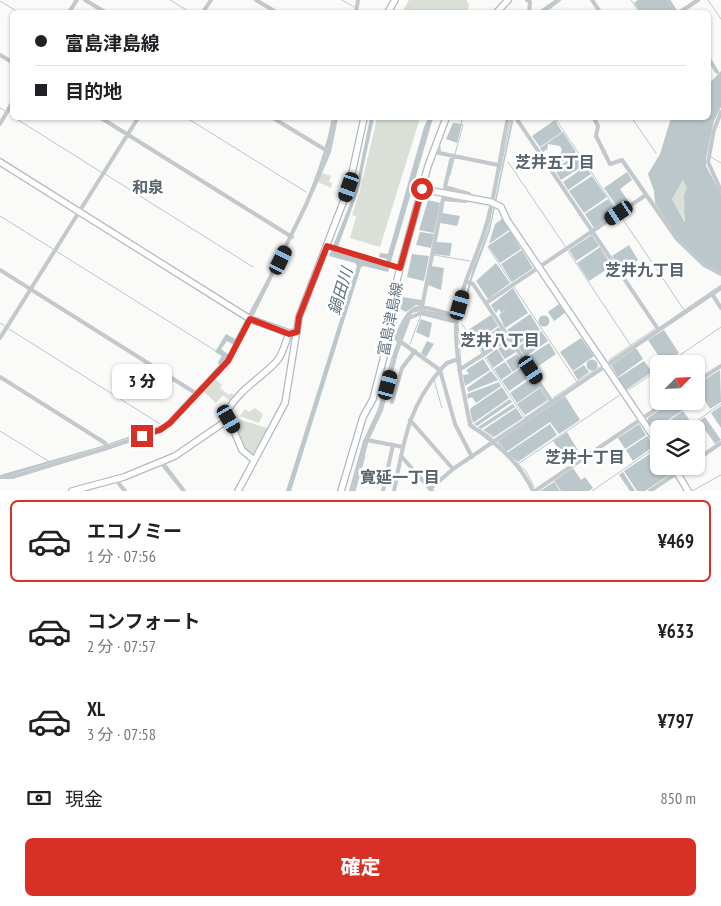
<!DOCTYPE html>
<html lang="ja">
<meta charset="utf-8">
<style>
:root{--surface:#fff;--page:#f2f2f2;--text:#202124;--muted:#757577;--line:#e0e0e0;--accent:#d93025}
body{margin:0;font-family:"PT Sans Narrow","Noto Sans JP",sans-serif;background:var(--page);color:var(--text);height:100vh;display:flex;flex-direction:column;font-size:19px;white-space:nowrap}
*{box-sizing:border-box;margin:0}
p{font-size:16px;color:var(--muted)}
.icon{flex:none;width:28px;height:28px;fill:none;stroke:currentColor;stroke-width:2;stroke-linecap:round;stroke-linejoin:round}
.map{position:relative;height:491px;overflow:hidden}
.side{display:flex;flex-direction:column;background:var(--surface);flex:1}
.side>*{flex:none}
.hud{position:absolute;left:10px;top:10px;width:701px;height:110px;border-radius:8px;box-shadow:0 1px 4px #0004;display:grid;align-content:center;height:110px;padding:0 25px;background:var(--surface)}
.needle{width:32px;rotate:66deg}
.fabs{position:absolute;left:650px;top:355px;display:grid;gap:10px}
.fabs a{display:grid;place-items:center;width:55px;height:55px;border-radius:8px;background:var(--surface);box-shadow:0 1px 4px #0004;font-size:25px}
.end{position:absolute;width:22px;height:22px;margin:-11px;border:6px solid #d93025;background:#fff;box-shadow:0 0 0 2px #fff}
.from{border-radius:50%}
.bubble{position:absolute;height:35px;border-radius:8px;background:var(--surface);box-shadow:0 1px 4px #0004;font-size:16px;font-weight:800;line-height:35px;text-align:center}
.car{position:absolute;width:15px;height:30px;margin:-15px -8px;border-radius:6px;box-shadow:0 0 4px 1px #0007;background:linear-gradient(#222 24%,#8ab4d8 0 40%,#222 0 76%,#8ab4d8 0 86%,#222 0)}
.hud b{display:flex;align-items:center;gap:18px;height:48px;font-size:19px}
.hud b+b{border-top:1px solid var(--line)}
.hud i{width:12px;height:12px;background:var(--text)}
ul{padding:9px 0 0;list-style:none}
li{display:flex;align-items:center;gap:15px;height:82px;margin:0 10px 8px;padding:0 15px;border:2px solid transparent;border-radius:8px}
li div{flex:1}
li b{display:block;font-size:19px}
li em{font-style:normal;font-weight:800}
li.current{border-color:var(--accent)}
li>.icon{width:45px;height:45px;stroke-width:1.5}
.pay{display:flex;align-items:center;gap:12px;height:55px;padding:0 25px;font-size:19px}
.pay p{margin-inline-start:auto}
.action{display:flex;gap:10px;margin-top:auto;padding:10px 25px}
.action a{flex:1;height:58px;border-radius:8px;background:var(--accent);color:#fff;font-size:20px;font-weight:800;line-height:58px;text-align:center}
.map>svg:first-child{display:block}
.green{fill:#dadfd7}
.water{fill:#bbc7cb;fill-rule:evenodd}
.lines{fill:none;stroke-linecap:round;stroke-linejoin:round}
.stream{stroke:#bbc7cb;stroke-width:1}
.secondary-casing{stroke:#b3babf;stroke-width:8}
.street{stroke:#c3c8cc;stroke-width:4}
.secondary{stroke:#fff;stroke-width:5.5}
.route{stroke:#d93025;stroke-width:6}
.labels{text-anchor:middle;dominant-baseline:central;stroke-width:5;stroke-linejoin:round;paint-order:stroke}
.street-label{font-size:15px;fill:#657683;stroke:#fff}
.neighbourhood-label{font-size:16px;font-weight:bold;fill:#57646e;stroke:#fff}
.water-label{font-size:16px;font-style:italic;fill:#60757c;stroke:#fff}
</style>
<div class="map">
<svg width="721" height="491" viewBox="0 0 721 491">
<rect width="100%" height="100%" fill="#fafaf8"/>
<path class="green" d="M409,0H466L469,5L467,12H402Z
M377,118H420L380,247L350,238L356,217H358L352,215L360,191Z
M322,173L331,176L329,182L332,183L331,188L318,182Z
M683,180L687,188L684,195L686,222L672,199Z
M214,378L222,385L220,388L229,395L231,393L236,397L231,402L223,395L216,403L202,390Z
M255,408L263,414L259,423L240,416L245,409L249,412Z
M240,420L268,428L253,454H248L234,424Z"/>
<path class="water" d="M638,0H666L674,12H640L634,3Z
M721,71V107L714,121L706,158V166L721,194V272L707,266L678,238L655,203L654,191L648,174L660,154L671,118H709V84ZM683,180L687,188L684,195L685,222L672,199Z
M332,118C344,141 251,313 234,345L227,341L221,349L229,355L227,360L163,426L106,446L11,475H0L105,445L164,424L219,365L218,362L222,356L215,352L226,334L235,339C272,269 317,196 332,118Z
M370,118H374L358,192L336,252L385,266L387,259L379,257L380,253L388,254L424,127L428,118H433L388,272L364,266L361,267L291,491H286L357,266L355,263L329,256L355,191Z
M512,118L513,122L490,231L472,279L462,321L421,311L412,313L407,319L392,360L379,411L362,452L351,491H349L363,441L378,409L391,359L406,316L419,309L460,317L473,268L489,229Z
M555,120L562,132L540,147L532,136Z
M453,123L462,124L457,143L446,139Z
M563,132L576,152L560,163L558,160L562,150L560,146L548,144L547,151L546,149L543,153L540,148Z
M577,154L584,165L561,180L556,172L558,167Z
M586,166L591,174L568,190L563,182Z
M627,172L632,180L620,189L630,204L620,211L604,188Z
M592,176L607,197L584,213L569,191Z
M608,199L617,212L594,228L585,214Z
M428,200L440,203L434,233L419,230Z
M442,213L460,216L457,226L440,223Z
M502,219L509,230L489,244L495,224Z
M510,231L521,249L500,263L488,246Z
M420,232L434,234L431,248L416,245Z
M592,235L599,246L576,261L569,250Z
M436,242L452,243L450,256L433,254Z
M629,245L638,260L622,270L612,256Z
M600,247L612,266L589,281L577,263Z
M522,250L533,268L512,282L501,264Z
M412,254L429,256L424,281L407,277Z
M496,263L510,283L488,299L476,281Z
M431,266L444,268L441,290L428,285Z
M513,288L528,313L505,328L499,315L512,305L501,313L499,309L496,313L491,305Z
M403,297L421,300V306L416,305L406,312L400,309Z
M559,304L565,313L554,321L548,312Z
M530,314L540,330L517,345L507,330Z
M491,315L498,326L476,341L468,330Z
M538.5 321a5.5 5.5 0 1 1 11 0a5.5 5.5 0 1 1-11 0Z
M421,319L432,323L429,338L416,332Z
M499,327L506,337L502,340L500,337L497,339L499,343L494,345L492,342L488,346L485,343L482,345L485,351L483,353L477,343Z
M664,330L679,353L664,364L648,340Z
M541,331L548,341L525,357L518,347Z
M581,338L594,356L573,371L560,352Z
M427,341L434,344L426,357L421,353Z
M508,342L516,352L505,359L498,349Z
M549,343L556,354L534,369L526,358Z
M636,348L643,359L618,377L611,365Z
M497,349L504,360L493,368L486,357Z
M517,354L524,364L513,372L506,361Z
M483,359L490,370L465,386L463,375L469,374L466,370Z
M586.5 365a5.5 5.5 0 1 1 11 0a5.5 5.5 0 1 1-11 0Z
M644,361L652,372L626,390L618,378Z
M505,362L512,372L501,380L494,369Z
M525,365L532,375L509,391L502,381Z
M584,365L589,372L578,380L573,372Z
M720,370L721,402L710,409L696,385Z
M491,371L498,380L468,392L467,388Z
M533,377L540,387L517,403L510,393Z
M499,382L501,386L476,403L472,397L468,399L467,394Z
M502,387L509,398L473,423L470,411L471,408Z
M540,388L548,400L525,415L517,404Z
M565,396L580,420L559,434L550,422L506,452L498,441Z
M510,399L512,402L477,426L474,424Z
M672,401H677L683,410L653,430L647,422L648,418Z
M513,404L515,407L481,429L478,427Z
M721,406V428L711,413Z
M516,408L523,418L494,437L483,430Z
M683,411L691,422L681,429H659V439L654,431Z
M705,417L721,440L715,444L699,421Z
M550,424L557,435L518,462L507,453Z
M639,424L646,435L625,449L618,438Z
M567,432L582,457L569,465L553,441Z
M647,436L654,446L633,461L626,450Z
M656,450L659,454V466H667L672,473L645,491H637L624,471Z
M573,468L581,480L585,477L593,488L589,491H561L554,481Z
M623,472L635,491H630L619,475Z
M554,482L560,491H540Z"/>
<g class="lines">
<path class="stream" d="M170,0L190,12
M342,0L354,7
M631,0L639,12
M708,0L721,19
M0,1L18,12
M560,10L562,12
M546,12L561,0
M0,108L5,111
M15,118L101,172
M187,118L306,192
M555,118L618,212
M632,118L656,153
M455,154L463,125L461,123L463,118
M711,157L721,163
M508,162L565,246
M500,171L511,118
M105,174L253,267
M450,175L454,159
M620,215L684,310
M0,216L53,249
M481,246L488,229L492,209
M488,247L511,282
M56,251L216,351
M568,251L631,346
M434,255L470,261
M514,287L577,382
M0,323L5,326
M462,324L482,353
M458,325L461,366
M660,327L721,285
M9,329L160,424
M410,344L421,315
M485,358L525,418L549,401
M609,360L655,329
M667,364L721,327
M434,380L442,408
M627,391L659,369
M553,398L599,367
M470,416L472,424
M479,429L493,438
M685,429L721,404
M0,431L50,462
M498,442L501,446
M516,462L526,471L534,487
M518,464L620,395
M161,465L182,491
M680,483L684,491
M355,491L365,456
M592,491L656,447
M692,491L721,475"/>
<g class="secondary-casing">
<path id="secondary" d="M388,12L395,0
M497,12L508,0
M0,162L250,319L289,333L297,332
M422,189L491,202L501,207L507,220L659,445
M254,460L242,450L229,419L228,410C240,389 260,379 276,362C283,355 285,343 289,333
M673,466L688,491
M72,491L124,477L175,456L229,419
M238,491L285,403L299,317L349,187L364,118
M341,491L363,417L373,399L390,333L394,293L400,268L428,166L446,118"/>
</g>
<path class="street" d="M85,0L105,12
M256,0L276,12
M527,0L530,2L529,12
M592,0L600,12
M668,0L676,12
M69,12L77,0
M203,12L211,0
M356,12L358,0
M541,12L558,0
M680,12L698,0
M0,55L12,62
M709,59L717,72
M721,112L714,130L708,162L721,191
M101,118L292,237
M273,118L329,152
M508,118C500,154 496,194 485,229C476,260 458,291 456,324C455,358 464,392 470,425C496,442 520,463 533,491
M516,118L658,329
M594,118L598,126L596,136L610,164L622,160L677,239L704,265L721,274
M0,124L12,103
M438,142L439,153L498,165
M452,156L445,187L469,194L468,198
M327,246L400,268
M0,270L197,394
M467,282L473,284L552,402
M712,294L721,308
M486,303L646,195
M422,307L443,199L466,201L467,198
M394,337L396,302
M0,338L138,118
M396,338C413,297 418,306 457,316
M387,351L394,337L440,370C407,410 404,442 394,491
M458,359L447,363L440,370L455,424L472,457
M459,370L509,338
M0,377L105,443L107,448
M696,382L721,366
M392,402L402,368L415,351
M410,420L453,469
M367,440L403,447
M401,456L432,491
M696,460L721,443
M161,461L184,491
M0,477H12L107,448L160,430L170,423L231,357L306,205L329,152L336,118
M115,479L125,491
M430,489L453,469L721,288
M353,491L367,440L381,410L396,353L409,318L421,313L457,322
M383,491L393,445
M535,491L668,401
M650,491L687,466"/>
<use href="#secondary" class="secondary"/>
</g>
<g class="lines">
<path class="route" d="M142,436L160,430L170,423L228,361L250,319L289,334L297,332L299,317L327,246L400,268L422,189"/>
</g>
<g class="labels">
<g class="street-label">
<text transform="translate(390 319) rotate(-79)">富島津島線</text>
</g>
<g class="neighbourhood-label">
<text x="555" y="162">芝井五丁目</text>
<text x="148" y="187">和泉</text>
<text x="645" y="270">芝井九丁目</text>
<text x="500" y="340">芝井八丁目</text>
<text x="585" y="457">芝井十丁目</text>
<text x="400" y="477">寛延一丁目</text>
</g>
<g class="water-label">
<text transform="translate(340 291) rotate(-73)">鍋田川</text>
</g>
</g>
</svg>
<div class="fabs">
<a><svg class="needle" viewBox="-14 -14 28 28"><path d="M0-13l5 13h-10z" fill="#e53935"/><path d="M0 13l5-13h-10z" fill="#757577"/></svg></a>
<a><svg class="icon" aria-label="layers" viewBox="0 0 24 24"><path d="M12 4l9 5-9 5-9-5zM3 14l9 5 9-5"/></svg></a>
</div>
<i class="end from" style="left:422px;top:189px"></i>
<i class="end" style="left:142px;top:436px"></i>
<div class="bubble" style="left:112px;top:364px;width:60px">3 分</div>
<i class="car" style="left:349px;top:187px;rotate:199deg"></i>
<i class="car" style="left:619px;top:213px;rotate:236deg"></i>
<i class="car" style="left:281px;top:260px;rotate:26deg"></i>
<i class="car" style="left:460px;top:305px;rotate:16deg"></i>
<i class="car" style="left:531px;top:370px;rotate:146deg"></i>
<i class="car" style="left:388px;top:385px;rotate:15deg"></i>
<i class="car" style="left:229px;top:419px;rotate:150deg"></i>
<div class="hud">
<b><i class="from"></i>富島津島線</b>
<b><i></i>目的地</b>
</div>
</div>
<section class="side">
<ul>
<li class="current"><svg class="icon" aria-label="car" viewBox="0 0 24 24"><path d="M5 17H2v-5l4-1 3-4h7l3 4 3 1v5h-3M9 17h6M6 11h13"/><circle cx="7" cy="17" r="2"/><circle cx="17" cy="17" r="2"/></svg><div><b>エコノミー</b><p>1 分 · 07:56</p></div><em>¥469</em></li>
<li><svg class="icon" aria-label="car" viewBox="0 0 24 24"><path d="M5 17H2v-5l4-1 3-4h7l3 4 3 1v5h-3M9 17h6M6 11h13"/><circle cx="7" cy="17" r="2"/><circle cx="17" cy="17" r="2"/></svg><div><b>コンフォート</b><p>2 分 · 07:57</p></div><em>¥633</em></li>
<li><svg class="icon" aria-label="car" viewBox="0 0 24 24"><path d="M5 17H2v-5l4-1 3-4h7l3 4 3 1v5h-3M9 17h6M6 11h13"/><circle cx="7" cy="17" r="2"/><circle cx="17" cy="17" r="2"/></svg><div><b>XL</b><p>3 分 · 07:58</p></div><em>¥797</em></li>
</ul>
<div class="pay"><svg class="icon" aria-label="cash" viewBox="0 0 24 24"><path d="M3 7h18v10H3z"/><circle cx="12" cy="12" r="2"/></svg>現金<p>850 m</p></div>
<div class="action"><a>確定</a></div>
</section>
